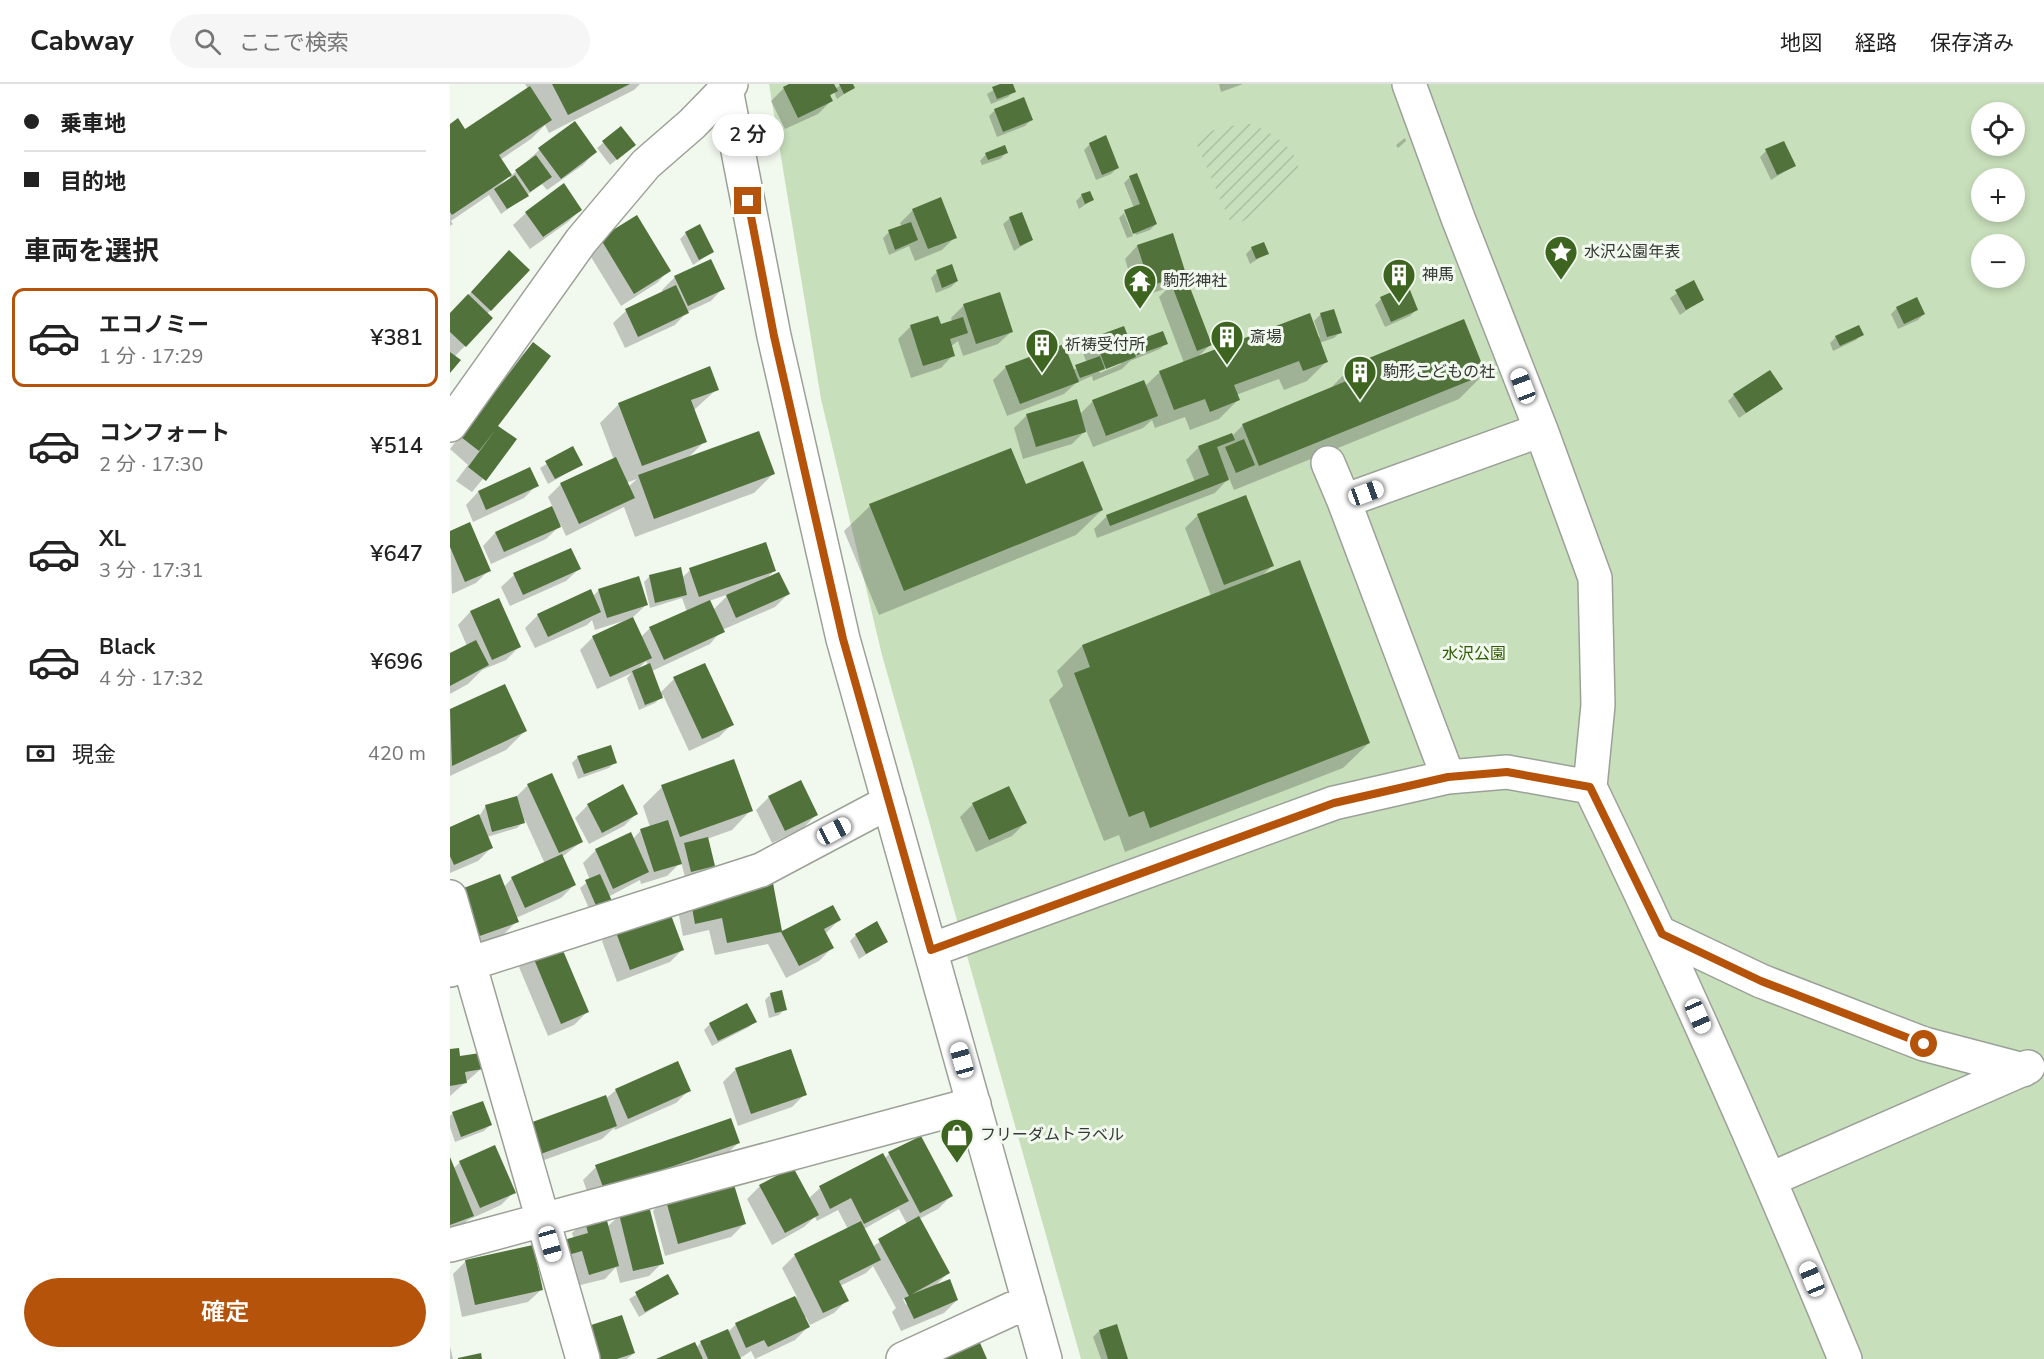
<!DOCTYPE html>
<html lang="ja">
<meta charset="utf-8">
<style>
:root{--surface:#fff;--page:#f6f6f6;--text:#222;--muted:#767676;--line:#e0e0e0;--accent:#b45309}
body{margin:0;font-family:"Nunito Sans","Noto Sans JP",sans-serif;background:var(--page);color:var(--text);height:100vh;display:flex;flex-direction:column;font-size:22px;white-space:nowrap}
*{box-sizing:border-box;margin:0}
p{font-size:20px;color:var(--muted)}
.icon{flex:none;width:33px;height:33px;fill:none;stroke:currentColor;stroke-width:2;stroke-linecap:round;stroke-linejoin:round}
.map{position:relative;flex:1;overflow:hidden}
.panel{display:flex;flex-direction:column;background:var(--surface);width:450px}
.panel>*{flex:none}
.top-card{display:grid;align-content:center;height:132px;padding:0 24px;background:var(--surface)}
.buttons{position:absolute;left:1521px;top:18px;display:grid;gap:12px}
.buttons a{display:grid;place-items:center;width:54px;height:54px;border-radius:50%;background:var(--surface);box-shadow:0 3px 9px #0003;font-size:30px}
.end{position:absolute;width:27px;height:27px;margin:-14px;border:8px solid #b45309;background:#fff;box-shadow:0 0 0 3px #fff}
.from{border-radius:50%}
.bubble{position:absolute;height:42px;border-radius:21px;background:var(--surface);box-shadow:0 3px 9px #0003;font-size:20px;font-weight:600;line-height:42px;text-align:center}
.car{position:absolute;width:18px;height:36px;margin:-18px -9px;border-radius:8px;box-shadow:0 0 4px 2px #0007;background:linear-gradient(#fff 24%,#345 0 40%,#fff 0 76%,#345 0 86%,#fff 0)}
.top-card b{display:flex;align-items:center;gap:21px;height:57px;font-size:22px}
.top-card b+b{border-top:2px solid var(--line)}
.top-card i{width:15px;height:15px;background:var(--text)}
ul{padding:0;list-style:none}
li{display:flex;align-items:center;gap:18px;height:99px;margin:0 12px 9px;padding:0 12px;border:3px solid transparent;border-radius:12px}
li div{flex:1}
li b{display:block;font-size:22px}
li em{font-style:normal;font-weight:600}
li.selected{border-color:var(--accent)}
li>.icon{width:54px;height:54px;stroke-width:1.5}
h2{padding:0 24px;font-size:27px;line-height:72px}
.pay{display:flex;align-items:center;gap:15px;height:66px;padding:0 24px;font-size:22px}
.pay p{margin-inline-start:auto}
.action{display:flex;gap:12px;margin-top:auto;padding:12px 24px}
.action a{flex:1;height:69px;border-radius:36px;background:var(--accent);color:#fff;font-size:24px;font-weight:600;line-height:69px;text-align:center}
header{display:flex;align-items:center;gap:36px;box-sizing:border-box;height:84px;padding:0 30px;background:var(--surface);border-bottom:2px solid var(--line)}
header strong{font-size:28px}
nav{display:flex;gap:33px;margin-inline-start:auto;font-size:21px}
.search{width:420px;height:54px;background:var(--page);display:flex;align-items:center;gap:15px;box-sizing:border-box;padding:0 21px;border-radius:33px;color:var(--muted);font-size:22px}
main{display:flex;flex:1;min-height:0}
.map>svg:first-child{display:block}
.park{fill:#c8dfbb;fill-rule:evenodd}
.garden{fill:url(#garden-furrows)}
.shadow{fill:#0003;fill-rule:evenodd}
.building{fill:#51723b}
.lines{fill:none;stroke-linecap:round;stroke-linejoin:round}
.minor-casing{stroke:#9ba197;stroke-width:36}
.minor{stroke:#fff;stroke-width:33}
.route{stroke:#b45309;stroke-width:8}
.labels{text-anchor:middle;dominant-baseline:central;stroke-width:6;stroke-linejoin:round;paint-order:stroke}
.poi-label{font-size:16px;fill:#363935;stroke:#f1f8ee;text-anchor:start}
.park-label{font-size:16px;fill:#305b02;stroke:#f1f8ee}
</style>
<header>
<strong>Cabway</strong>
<div class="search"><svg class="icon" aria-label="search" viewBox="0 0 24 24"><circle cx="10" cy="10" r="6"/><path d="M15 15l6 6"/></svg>ここで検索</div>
<nav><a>地図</a><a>経路</a><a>保存済み</a></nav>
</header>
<main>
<section class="panel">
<div class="top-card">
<b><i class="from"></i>乗車地</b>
<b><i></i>目的地</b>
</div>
<h2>車両を選択</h2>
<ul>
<li class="selected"><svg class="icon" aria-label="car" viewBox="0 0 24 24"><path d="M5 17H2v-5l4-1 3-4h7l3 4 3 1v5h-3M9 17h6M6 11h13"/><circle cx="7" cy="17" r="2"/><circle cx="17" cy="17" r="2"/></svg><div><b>エコノミー</b><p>1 分 · 17:29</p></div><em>¥381</em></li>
<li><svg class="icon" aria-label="car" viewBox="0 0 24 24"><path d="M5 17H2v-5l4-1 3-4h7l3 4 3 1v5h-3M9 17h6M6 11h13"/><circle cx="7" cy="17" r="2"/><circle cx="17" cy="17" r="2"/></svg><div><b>コンフォート</b><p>2 分 · 17:30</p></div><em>¥514</em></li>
<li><svg class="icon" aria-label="car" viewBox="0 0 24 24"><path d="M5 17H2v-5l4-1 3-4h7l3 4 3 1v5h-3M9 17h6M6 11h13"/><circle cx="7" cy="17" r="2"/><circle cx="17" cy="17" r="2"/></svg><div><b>XL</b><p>3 分 · 17:31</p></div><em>¥647</em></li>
<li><svg class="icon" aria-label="car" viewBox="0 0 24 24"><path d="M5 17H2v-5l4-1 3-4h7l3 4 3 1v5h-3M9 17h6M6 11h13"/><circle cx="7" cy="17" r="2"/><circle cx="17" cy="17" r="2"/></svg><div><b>Black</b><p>4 分 · 17:32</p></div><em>¥696</em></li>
</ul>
<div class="pay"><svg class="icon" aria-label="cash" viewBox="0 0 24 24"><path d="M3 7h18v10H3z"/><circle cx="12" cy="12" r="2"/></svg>現金<p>420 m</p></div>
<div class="action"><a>確定</a></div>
</section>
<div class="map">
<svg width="1594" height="1275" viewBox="0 0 1594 1275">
<defs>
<pattern id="garden-furrows" width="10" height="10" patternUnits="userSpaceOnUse" patternTransform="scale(1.5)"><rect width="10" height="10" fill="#c8dfbb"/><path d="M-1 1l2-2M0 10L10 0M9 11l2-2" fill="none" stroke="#acc0a1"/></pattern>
</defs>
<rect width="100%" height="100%" fill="#f1f8ee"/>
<path class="park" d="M319,0H1594V1275H631L432,571L371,315ZM1532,28H1564V62H1532ZM1532,94H1564V128H1532ZM1532,160H1564V194H1532Z"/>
<path class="garden" d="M796,39C818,45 846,62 849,86C834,116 812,129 782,142L744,54L764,46Z"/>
<path class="shadow" d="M75,0H190L184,6L99,49L95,41L81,55L50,76L61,92L89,66L125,40L145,68L133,81L97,106L92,100L51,130L39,111L1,137L3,140L0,142V42L15,47L78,5ZM59,92L61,96L49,102Z
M342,0H383L385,5L392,0H401L403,4L387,15L384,8L379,13L381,17L368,30L335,45L321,17L334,4Z
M554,0H562L564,7L558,13L541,20L537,10Z
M769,0H793L771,8Z
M545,26L581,36L575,42L547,53L539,32Z
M171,44L178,66L160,81L147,64Z
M955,54L956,57L948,64L946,61Z
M640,60L667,84L661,90L646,96L634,66Z
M1316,67L1344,82L1321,96L1310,73Z
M556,69L550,75L532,81L530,77L536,70Z
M680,93L706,140L700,146L686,151L677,129H674L684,124L674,99Z
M632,111L642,116L629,125L626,117Z
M130,126L118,138L80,165L63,141L76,129Z
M463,126L505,153L492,166L465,177L459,162L439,171L433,154L439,148L452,143L450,139Z
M674,129L683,152L677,154L669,134Z
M186,133L219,186L207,199L171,222L138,168Z
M560,134L581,156L564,167L553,140Z
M236,149L263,168L243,181L230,155Z
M722,151L735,190L726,199L760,261L748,273L867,254L870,253L864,237L870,231L883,226L890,248L884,254L869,259L876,278L857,297L834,306L829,295L786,311L788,316L769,335L740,346L735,333L705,344L702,336L693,344L643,363L636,346L622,360L573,375L564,344L577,331L630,330L643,317L695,302L710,288L734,279L709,213L718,204L687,214L675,175L687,162Z
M802,164L817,169L800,180L796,170Z
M260,177L273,204L261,217L237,228L225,241L175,264L163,239L176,227L213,209L212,206L225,193Z
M46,181L78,186L37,230L15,262L4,273L0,287V231Z
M501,182L507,197L501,203L486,209L481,194L487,188Z
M1243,198L1252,215L1230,231L1220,214Z
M931,215L966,226L960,232L935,243L925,221Z
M514,221L561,248L548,260L513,272L508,257L500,263L503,271L491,284L461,294L448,255L461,242H490L502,238L501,234Z
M1447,224L1474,230L1468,236L1448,245L1441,230Z
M712,249L716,259L710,265L680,277L672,285L643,297L642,292L626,299L614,310L557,332L543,296L556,283L623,286L637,279L632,267L645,254L681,263ZM671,277V280L650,289L649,286Z
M1412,250L1406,256L1383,267L1380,259L1386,253Z
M83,260L46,342L65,356L22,408L6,397L18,381L0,365L70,273Z
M902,282L1034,290L1009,315L784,406L779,394L765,409L647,454L644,445L657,432L745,398L736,376L749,363L782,352L793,341L878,307Z
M259,283L267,305L244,326L255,357L237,375L323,390L304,409L185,453L174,423L116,452L111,441L96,455L41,480L33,462L45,449L103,424L98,413L111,400L164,376L150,339L169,320ZM187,395L178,403L176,399Z
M1331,305L1289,334L1278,317L1284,311Z
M123,364L131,381L98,400L90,384Z
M561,366L575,402L652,426L626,451L429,531L394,447L420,422Z
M87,401L74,414L23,438L16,421L28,408Z
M748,431L822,482L811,493L919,659L893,684L675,768L669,751L654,757L599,616L613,602L607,587L632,562L761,512L735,444Z
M0,448L39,486L26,499L2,510Z
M129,485L116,497L60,522L51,503L64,491Z
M240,486L324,487L315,496L338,510L325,523L272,546L260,560L202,587L210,609L224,595L282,640L269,653L239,667L213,611L205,619L189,626L177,594L182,589L147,605L130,566L143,553L173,537L145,546L142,536L137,541L85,564L75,544L88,531L143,512L149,506L196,521L182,534L191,553L199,545L237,528L232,514L200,524L194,498L200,492L232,494ZM279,510L263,526L259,517ZM196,577L198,582L187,586Z
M48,516L69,563L56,576L32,586L18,600L0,610V571L17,562L8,541L20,528Z
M54,602L75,647L56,666L0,692V627Z
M128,673L165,678L159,684L128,695L122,679Z
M101,691L131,758L112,773L124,801L111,814L66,834L67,837L54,850L11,866L54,803L62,794L95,780L75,736L67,744L37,753L41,764L28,777L0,789V744L30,731L35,723L65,714L77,702Z
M212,703L301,726L282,746L257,755L264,782L258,788L235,793L231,778L217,792L191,800L190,796L158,813L141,829L130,804L140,796L133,779L146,766L183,755L191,746L200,743L193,722Z
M319,713L366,731L353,744L322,759L306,726Z
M523,720L575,739L562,752L526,768L510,733Z
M138,721L186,730L174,742L139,760L125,734Z
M321,801L331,849L383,823L389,836L375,850L382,864L369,877L336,894L318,860L265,871L259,846L233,852L228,827Z
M165,844L232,866L220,878L167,898L152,857Z
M406,851L436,858L409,875L400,857Z
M82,870L137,928L124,941L98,952L69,883Z
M321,910L335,925L329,931L319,934L315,916Z
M305,937L299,943L262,962L254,946L260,940Z
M0,967L32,984L0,1012Z
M227,979L239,1006L226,1019L165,1046L164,1044L152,1055L75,1083L166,1006Z
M286,985L355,1010L342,1023L288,1042L273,998Z
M3,1029L40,1041L34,1047L5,1058L0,1043V1032Z
M288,1059L275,1072L141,1118L133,1096L146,1083Z
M439,1070L501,1112L488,1125L469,1135L498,1189L485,1202L507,1216L494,1229L451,1247L442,1228L446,1224L423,1182L416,1189L390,1202L397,1216L384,1229L360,1241L356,1233L354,1234L358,1243L345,1256L305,1275L301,1267L289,1275H210L246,1264L251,1258L278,1248L286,1240L347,1213L332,1184L345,1171L398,1145L388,1126L367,1137L365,1133L354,1143L322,1161L297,1115L310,1102L358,1115L370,1104L433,1071L435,1074ZM449,1125L457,1140L422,1163L414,1145ZM456,1213L458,1218L456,1221L453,1215Z
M0,1077L3,1085L10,1078L64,1108L51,1121L18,1136L9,1144L0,1148Z
M215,1114L294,1140L281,1153L215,1172L203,1127Z
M170,1131L212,1179L199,1192L170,1199L166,1183L155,1195L126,1202L95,1172L124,1155L122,1149L135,1136L157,1143Z
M16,1177L91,1206L78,1218L12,1233L3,1190Z
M218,1192L227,1210L189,1233L179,1215Z
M649,1247L677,1275H651L643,1253Z
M0,1262L3,1275H0Z
M184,1269L177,1275H126Z"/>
<path class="building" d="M102,0H180L118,31Z
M339,0H384L388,7L380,11L383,17L348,34L333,3Z
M389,0H403L405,4L394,10Z
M550,0H563L566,8L547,15L542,3Z
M80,2L102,36L49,71L62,91L2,131L0,128V40L8,34L15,45Z
M574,13L583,36L553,48L544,25Z
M125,37L147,68L111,95L88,64Z
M171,42L186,61L167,76L152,57Z
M656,51L669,84L652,91L639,59Z
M1334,57L1346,82L1327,91L1315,65Z
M555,61L558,69L538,76L535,69Z
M86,71L102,93L80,108L65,86Z
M687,89L707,140L683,150L674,126L690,120L679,92Z
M65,91L79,112L57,125L44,105Z
M114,99L132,126L93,153L75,128Z
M640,107L644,116L635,120L631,110Z
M491,113L507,154L478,165L462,125Z
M572,128L583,156L570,162L559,133Z
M187,131L221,187L184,210L150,154Z
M461,138L468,156L445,166L438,146Z
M250,140L264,168L249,176L235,148Z
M723,149L736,190L700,202L687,161Z
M814,158L819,170L806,175L801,163Z
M59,166L80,186L41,227L21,208Z
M261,175L275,205L238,222L224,192Z
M502,180L508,197L492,204L486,186Z
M736,193L762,261L747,267L721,199Z
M1244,196L1254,216L1236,226L1225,206Z
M226,201L239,229L188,253L175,225Z
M958,201L968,226L941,238L930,213Z
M550,208L563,248L526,260L513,220Z
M18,210L43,234L16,263L0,248V229Z
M1467,213L1475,230L1454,240L1446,223Z
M884,225L892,249L877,253L870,229Z
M860,229L878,278L853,287L849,277L784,301L790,316L760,328L755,315L724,326L709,287Z
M488,232L491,240L513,233L518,249L500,255L505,272L473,282L460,241Z
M1014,235L1036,290L809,382L792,340L906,293L902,281Z
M1409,241L1414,251L1390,262L1385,252Z
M674,242L686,273L656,285L644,253Z
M713,247L718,260L687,271L683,258Z
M83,258L101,272L48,342L67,355L36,397L18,383L46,345L29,367L11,353Z
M614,260L629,298L570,320L555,282Z
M0,268L11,276L0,289Z
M650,272L655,285L630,294L625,281Z
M260,282L269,306L241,316L257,358L192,382L168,319Z
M1320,286L1333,305L1296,329L1283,310Z
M694,296L708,332L656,352L642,316Z
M627,315L636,348L586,363L576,330Z
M309,347L325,390L204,435L188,391Z
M782,349L785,356L767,363L779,396L660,442L656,431L759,391L748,362Z
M794,355L805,381L786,389L775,363Z
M123,362L133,381L105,395L95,377Z
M561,364L576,400L633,377L653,426L454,507L419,420Z
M166,373L185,414L129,440L110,399Z
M80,383L89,402L36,426L28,407Z
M796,411L824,482L774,501L747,430Z
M102,422L111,443L54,468L45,448Z
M20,438L41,487L15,498L0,463V447Z
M316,458L326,487L249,513L239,484Z
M121,464L131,485L73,511L63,489Z
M850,476L920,659L700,744L694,727L679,733L624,589L640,583L632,561Z
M231,483L237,511L205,519L199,491Z
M329,488L340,510L286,534L276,511Z
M189,492L198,521L157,534L148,505Z
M141,505L151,528L98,553L87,530Z
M49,514L71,563L42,576L20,527Z
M260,516L275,548L214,576L199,543Z
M183,533L202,574L160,593L142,552Z
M26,556L39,581L0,602V569Z
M200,579L213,614L195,621L182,587Z
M255,579L284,641L252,655L223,593Z
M55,600L77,647L2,682L0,625Z
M161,661L167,679L134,690L127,672Z
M284,675L303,727L230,753L211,701Z
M102,689L133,758L109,769L77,700Z
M351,696L368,731L335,747L318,712Z
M173,700L188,730L152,749L137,720Z
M559,702L577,739L539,756L522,719Z
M67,712L75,739L42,748L35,721Z
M29,730L43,764L4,781L0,772V743Z
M218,736L232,780L204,788L190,745Z
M181,748L199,788L163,805L145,765Z
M258,753L265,782L241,788L234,759Z
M112,770L126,801L75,824L61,793Z
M50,790L69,838L24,854L6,807Z
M150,790L162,817L147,824L135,796Z
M323,799L332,847L383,821L391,836L374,845L384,864L349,882L331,848L277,859L272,834L245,840L240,813L265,811Z
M218,823L234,866L180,886L164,843Z
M427,837L438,858L416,870L405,850Z
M109,857L139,928L111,940L81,868Z
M332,906L337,926L325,929L320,909Z
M297,919L307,938L268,957L259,939Z
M9,964L10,972L30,969L33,985L15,988L17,999L0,1002V965Z
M341,965L357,1011L301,1030L285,984Z
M228,977L241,1007L178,1035L165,1005Z
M156,1011L167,1042L88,1071L77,1040Z
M33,1017L42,1041L11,1053L2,1028Z
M281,1034L290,1059L154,1106L145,1081Z
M471,1052L503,1112L470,1129L438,1068Z
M45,1061L66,1109L30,1124L9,1077Z
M433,1069L459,1117L414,1140L401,1114L380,1125L369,1102Z
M0,1073L24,1132L0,1141Z
M343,1083L369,1131L335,1149L309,1101Z
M282,1094L296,1140L228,1160L215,1113Z
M199,1122L214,1180L183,1187L169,1130Z
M155,1129L169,1182L139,1191L132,1167L111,1173L107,1158L138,1149L134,1134Z
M469,1132L500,1189L462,1210L500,1195L508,1216L464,1235L454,1214L459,1212L428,1155Z
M411,1137L431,1176L389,1197L399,1217L373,1229L344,1170Z
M83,1161L93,1206L25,1221L15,1176Z
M218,1190L229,1210L195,1228L185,1208Z
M345,1212L360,1243L318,1263L314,1256L296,1264L285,1239Z
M172,1231L185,1269L167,1275H142L132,1244Z
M667,1240L678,1275H658L649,1246Z
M278,1245L291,1275H258L250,1257Z
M527,1252L537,1275H475Z
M245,1258L253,1275H206Z
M31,1269L32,1275H8V1274Z"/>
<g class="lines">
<g class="minor-casing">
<path id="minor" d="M275,0L324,252L393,555L595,1275
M959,0L1008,134L1091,346L894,417L998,693
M0,341L131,157L196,80L242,40L281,0
M1091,346L1145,494L1148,621L1140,703
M878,379L894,417
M0,813L133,1275
M1212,850L1311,897L1474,960L1573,986
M481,866L884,719L998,693L1057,688L1140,703C1231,891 1315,1081 1395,1275
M0,886L311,786L439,718
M1321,1095L1578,983
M0,1161L524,1020
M453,1275L579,1217"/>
</g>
<use href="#minor" class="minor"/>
</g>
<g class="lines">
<path class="route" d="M298,117L324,252L393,555L481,866L884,719L998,693L1057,688L1140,703L1212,850L1311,897L1474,960"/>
</g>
<defs>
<g id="sight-pin" transform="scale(1.725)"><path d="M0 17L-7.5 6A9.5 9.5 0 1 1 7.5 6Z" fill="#3e6520" stroke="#f1f8ee"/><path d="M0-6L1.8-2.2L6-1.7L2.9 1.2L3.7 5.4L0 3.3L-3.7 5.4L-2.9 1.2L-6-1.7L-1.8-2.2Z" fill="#fff"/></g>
<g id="building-pin" transform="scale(1.725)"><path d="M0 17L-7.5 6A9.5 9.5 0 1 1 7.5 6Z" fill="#3e6520" stroke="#f1f8ee"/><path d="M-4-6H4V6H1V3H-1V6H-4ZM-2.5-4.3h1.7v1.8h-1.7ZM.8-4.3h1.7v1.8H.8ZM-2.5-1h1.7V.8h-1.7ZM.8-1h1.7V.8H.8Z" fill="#fff"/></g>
<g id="temple-pin" transform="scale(1.725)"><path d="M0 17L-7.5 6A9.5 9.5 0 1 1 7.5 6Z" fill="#3e6520" stroke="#f1f8ee"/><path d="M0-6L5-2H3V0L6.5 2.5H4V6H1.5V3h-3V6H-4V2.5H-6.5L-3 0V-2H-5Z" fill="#fff"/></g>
<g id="shop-pin" transform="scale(1.725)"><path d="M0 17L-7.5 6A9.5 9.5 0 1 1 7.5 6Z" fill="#3e6520" stroke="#f1f8ee"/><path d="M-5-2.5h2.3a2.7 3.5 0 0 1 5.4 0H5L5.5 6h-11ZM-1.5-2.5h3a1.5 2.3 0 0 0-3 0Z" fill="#fff"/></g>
</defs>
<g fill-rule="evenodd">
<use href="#sight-pin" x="1111" y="168"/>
<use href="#building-pin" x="949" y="191"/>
<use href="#temple-pin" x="690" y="197"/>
<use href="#building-pin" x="777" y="253"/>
<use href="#building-pin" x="592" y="261"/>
<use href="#building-pin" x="910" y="288"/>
<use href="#shop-pin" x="507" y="1051"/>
</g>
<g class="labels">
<g class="poi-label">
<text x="1134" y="168">水沢公園年表</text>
<text x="972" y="191">神馬</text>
<text x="713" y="197">駒形神社</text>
<text x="800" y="253">斎場</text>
<text x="615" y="261">祈祷受付所</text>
<text x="933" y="288">駒形こどもの社</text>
<text x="530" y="1051">フリーダムトラベル</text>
</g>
<g class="park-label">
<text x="1024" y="570">水沢公園</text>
</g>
</g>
</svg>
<div class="buttons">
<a><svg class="icon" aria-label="locate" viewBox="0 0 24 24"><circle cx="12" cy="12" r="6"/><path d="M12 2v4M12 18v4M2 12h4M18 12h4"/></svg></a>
<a>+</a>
<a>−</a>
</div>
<i class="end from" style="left:1474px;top:960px"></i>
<i class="end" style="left:298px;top:117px"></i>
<div class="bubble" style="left:262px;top:30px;width:72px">2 分</div>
<i class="car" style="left:1073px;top:302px;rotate:339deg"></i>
<i class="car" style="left:916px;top:409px;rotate:70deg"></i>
<i class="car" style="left:384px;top:747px;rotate:62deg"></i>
<i class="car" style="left:1248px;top:932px;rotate:156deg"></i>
<i class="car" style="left:512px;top:976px;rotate:344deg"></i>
<i class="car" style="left:100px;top:1160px;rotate:164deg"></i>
<i class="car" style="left:1362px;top:1195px;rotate:338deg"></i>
</div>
</main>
